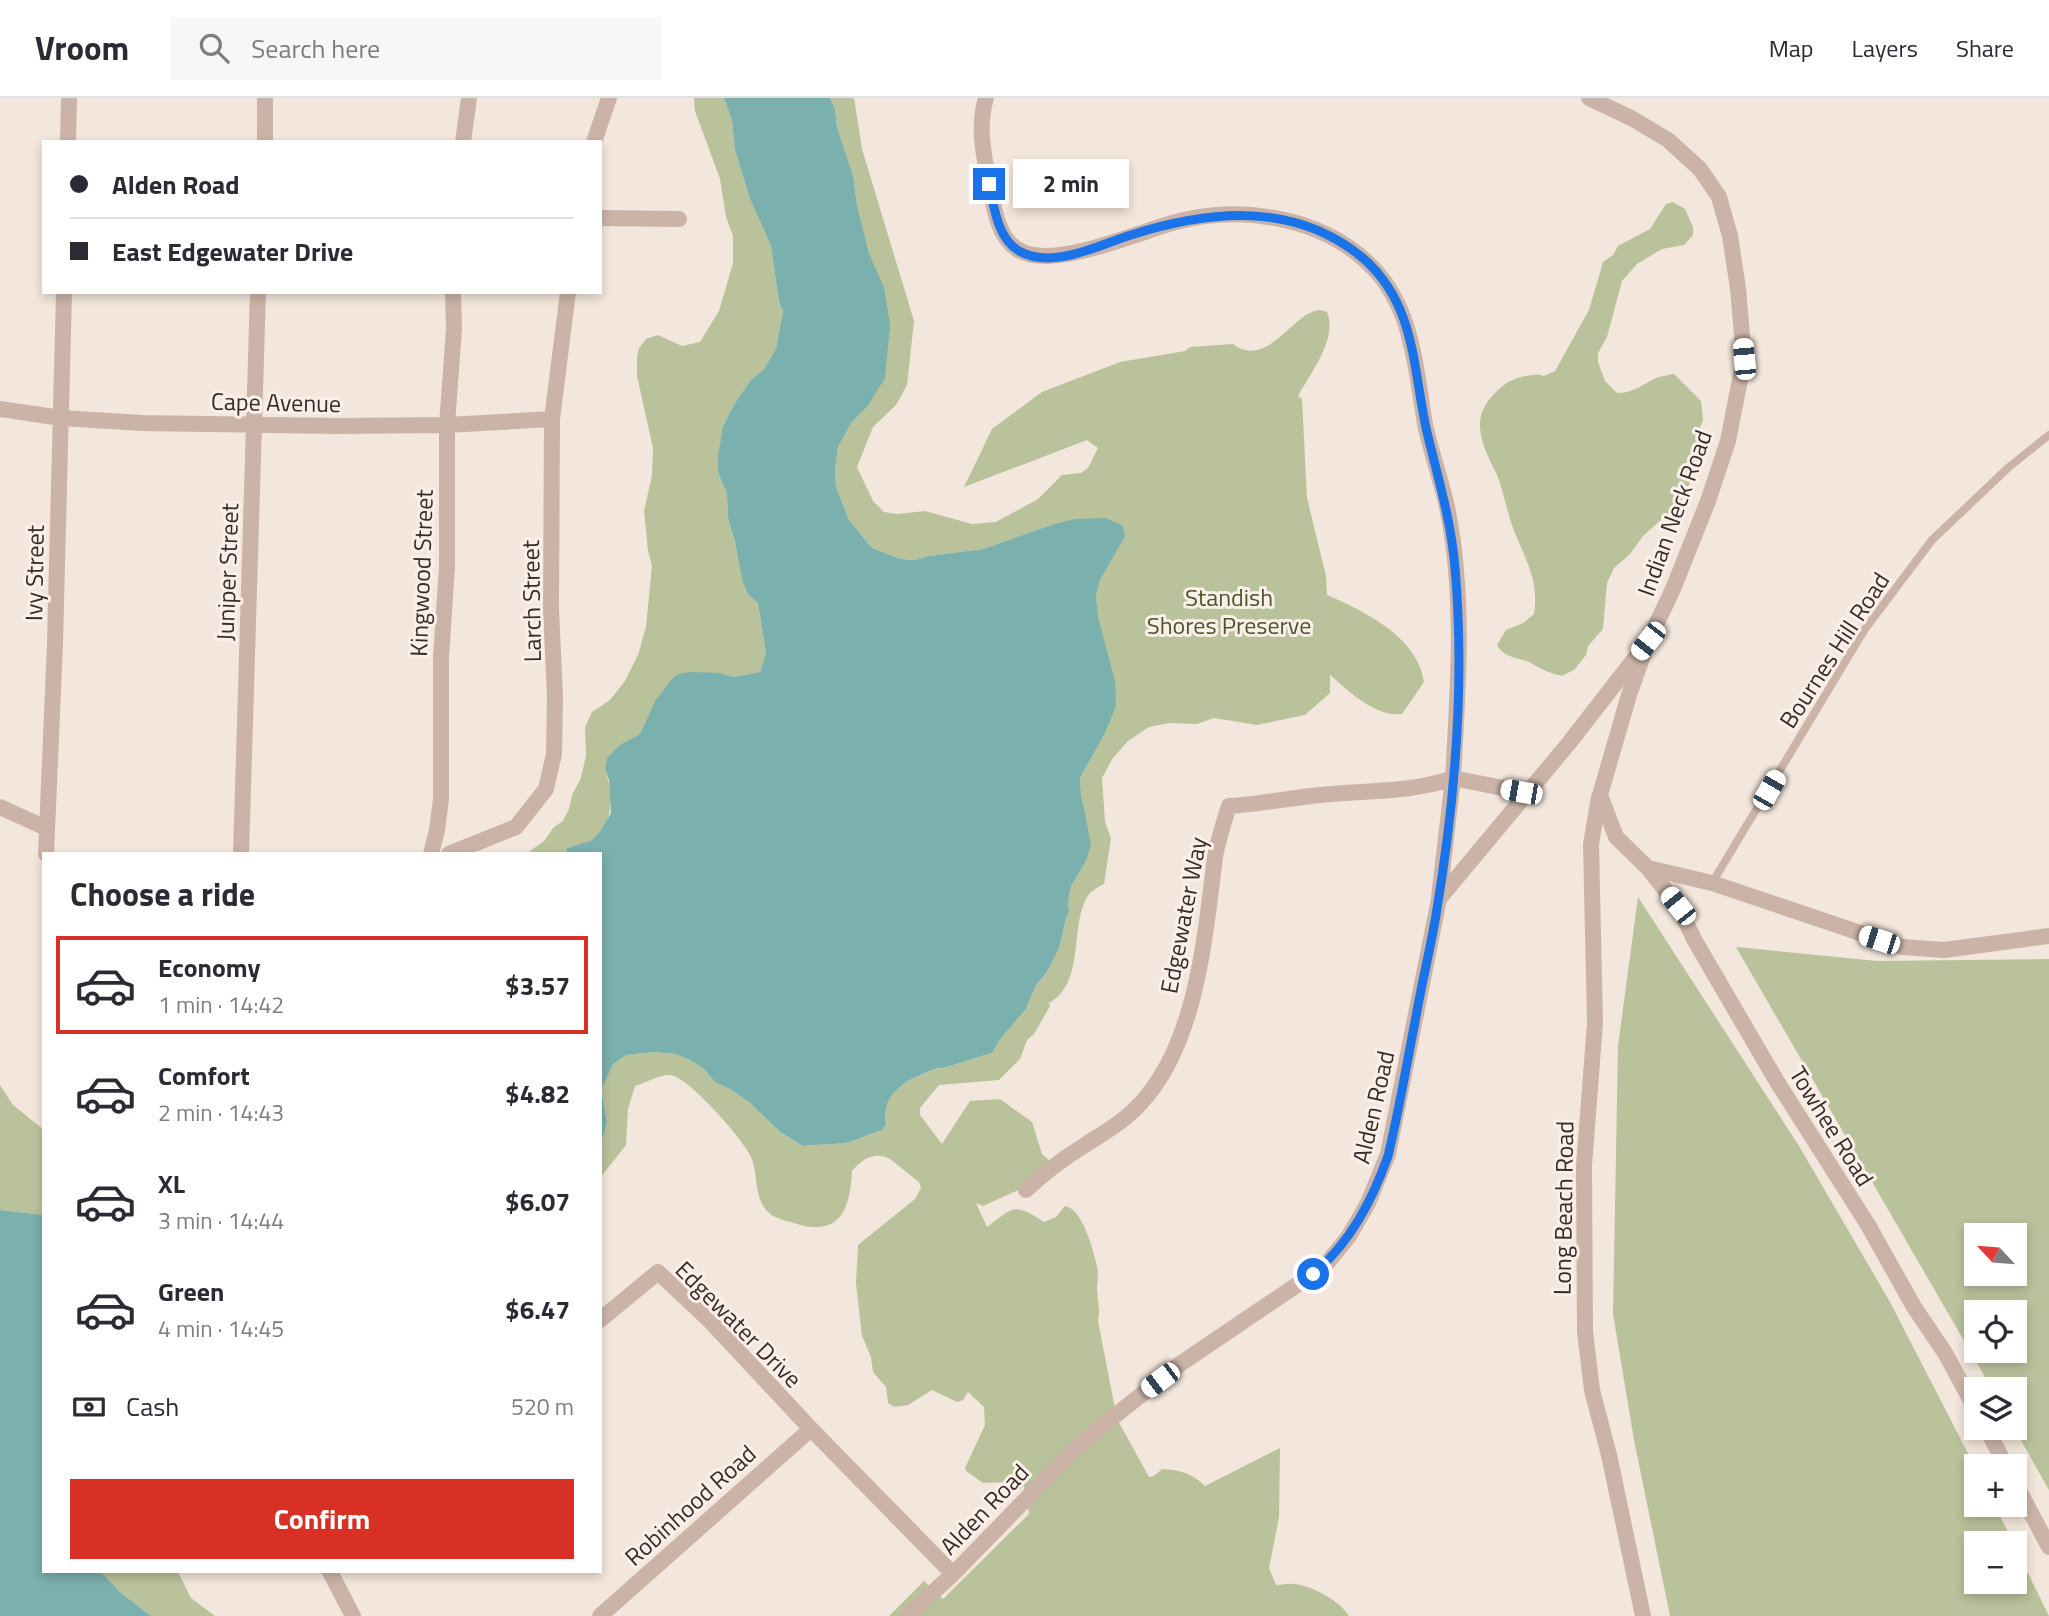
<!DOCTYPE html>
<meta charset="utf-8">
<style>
:root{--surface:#fff;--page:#f7f7f7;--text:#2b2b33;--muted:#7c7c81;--line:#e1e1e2;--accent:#d93025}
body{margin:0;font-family:"Titillium Web",sans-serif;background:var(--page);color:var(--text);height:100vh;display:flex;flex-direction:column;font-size:26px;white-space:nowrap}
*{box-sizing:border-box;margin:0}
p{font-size:23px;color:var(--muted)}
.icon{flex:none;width:38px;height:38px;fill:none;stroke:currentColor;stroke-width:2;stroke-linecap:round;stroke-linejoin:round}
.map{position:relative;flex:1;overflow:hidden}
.sheet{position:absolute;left:42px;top:754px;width:560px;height:721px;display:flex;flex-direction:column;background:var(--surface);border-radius:0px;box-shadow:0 4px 10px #0003}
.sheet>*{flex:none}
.banner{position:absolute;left:42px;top:42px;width:560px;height:154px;border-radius:0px;box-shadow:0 4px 10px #0003;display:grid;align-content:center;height:154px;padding:0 28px;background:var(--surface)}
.needle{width:46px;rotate:296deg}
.buttons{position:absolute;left:1964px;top:1125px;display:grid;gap:14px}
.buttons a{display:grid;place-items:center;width:63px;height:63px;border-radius:0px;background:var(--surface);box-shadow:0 4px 10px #0003;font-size:35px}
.end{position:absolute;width:32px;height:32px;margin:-16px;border:9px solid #1a73e8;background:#fff;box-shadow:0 0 0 4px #fff}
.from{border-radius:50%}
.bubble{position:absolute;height:49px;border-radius:0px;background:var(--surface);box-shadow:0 4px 10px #0003;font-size:23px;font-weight:700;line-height:49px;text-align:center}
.car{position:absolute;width:21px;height:42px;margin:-21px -10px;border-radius:9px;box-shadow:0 0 5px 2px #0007;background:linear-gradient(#fff 24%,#345 0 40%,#fff 0 76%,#345 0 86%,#fff 0)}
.banner b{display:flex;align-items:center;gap:24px;height:66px;font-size:26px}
.banner b+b{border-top:2px solid var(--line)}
.banner i{width:18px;height:18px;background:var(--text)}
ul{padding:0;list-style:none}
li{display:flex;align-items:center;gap:21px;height:98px;margin:0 14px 10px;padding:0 14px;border:4px solid transparent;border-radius:0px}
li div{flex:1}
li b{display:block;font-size:26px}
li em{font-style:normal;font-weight:700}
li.active{border-color:var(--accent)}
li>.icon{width:63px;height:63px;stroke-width:1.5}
h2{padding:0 28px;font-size:32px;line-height:84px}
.pay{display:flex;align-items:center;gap:18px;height:77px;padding:0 28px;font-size:26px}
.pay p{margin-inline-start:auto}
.action{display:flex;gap:14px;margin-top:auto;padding:14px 28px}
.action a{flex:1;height:80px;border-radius:0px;background:var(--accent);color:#fff;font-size:28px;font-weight:700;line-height:80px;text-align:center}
header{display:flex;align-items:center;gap:42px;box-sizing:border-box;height:98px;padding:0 35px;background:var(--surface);border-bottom:2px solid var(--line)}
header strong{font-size:33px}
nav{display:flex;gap:38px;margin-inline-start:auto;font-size:24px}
.search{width:490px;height:63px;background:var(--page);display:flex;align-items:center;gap:18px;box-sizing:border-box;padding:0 24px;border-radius:0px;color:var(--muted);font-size:26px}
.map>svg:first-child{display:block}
.green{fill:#b9c29b;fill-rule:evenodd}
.water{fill:#7ab0ad}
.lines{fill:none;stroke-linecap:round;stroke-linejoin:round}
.service{stroke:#cbb4a7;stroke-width:8}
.minor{stroke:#cbb4a7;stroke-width:16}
.route{stroke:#1a73e8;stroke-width:9}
.labels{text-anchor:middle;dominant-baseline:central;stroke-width:6;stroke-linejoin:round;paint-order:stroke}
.street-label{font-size:24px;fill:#382b28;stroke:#faf0e9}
.park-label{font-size:24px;fill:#4b562b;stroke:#faf0e9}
</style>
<header>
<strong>Vroom</strong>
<div class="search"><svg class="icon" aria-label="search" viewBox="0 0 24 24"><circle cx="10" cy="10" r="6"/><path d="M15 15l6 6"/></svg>Search here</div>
<nav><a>Map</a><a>Layers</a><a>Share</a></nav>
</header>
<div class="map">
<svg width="2049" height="1518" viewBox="0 0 2049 1518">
<rect width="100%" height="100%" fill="#f3e6dc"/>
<path class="green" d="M694,0H724L732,23L735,52L750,101L771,148L779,204L783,213L776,251L764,271L751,282L718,374L727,396L728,420L748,496L758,504L766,555L760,574L733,579L721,575L655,603L640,636L621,646L605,671C613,694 615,731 590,744C583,747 574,748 567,750L565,756H526L544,743L554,729L563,723L569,711L572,697L581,680L586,658L585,629L592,614L610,602L625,583L638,557L646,529L652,467L648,453L644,413L652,377L653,350L637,278V260L639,250L646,241L658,237L682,248L700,244L719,213L733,165V138L726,119L720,81L695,13Z
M830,0H854L862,51L914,223L907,287L896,307L873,329L857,369L873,403L884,414L897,416L925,413L972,426L996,424L1038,401L1062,377L1081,375L1088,370L1098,350L1087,342L964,389L992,331L1042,294L1120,264L1185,253L1190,249L1233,246C1271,275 1299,200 1327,214C1338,240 1311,275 1298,298L1302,301L1307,400L1326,478L1327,497C1364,513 1418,539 1424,584L1402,616C1375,619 1350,594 1330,577V595L1305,617L1257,627L1214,620L1197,626L1170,625L1149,629L1128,643L1113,660L1102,680L1105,724L1111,740L1104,786C1100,788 1094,791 1090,795C1068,822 1087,885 1049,905L1050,908L1034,936L1027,942L1020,961L999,982L939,987L920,1010V1017L942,1046L970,1003L1000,1001L1032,1024L1042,1056L1053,1066L1021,1091L983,1108L976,1105L987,1129C1014,1109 1013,1104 1044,1124L1056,1119L1065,1108C1083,1111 1093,1152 1097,1168C1099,1176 1097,1183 1097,1190C1097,1202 1101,1212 1098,1223L1117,1321L1149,1379L1154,1378L1162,1371C1180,1372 1192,1375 1205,1388L1280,1350L1279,1419L1269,1470L1276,1487C1281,1487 1288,1485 1294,1486C1312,1488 1339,1502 1349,1518H889L924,1483L943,1501L1029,1416L1024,1388L1017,1394L1008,1384L983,1385L966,1373L965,1370L985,1327L984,1309L968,1294L963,1302L957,1304L932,1292L908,1307L894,1309L888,1305L886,1289L873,1274L871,1259L862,1238L856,1185L858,1147L915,1101L921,1090L919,1084L890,1061C874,1053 863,1061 852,1073C850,1110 841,1139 797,1126C788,1123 775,1121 768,1114C753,1099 759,1077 751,1059C744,1042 689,980 671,977C661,976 645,985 635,988L628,1011L626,1047L600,1080V1049L607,1025L601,992L613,965L626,957L653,954L675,956L688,961L703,970L715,984L730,991L749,1004L779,1033L803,1048C817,1046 830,1047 843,1045C856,1044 868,1035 881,1033L886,1027C880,992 911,980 939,970C946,971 980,958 992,955L1001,940L1026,911L1036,887L1047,874L1059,850L1066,820L1069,814L1068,803L1071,788L1086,763L1080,680L1104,637L1096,498L1100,482L1125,439L1051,427L983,451L929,458L915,462L901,461L872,450L849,422L836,389L835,372L838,349L851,325L867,309L884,189L869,155L857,107L853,77L837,29L835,11Z
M1673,104L1685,111L1693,129V137L1684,147L1662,151L1637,166L1622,183L1607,239L1598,255V264L1605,283L1617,295C1633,295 1642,287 1656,280C1661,278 1669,277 1674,276L1701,303L1703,322L1698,335L1689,387L1680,405L1643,438L1630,456L1614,470L1607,485L1603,531L1588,548L1586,557L1575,571L1562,578C1550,575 1542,572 1531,565C1519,559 1505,561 1497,547L1506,532L1523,525L1534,516C1540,479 1522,457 1511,424C1506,409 1503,392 1497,377C1490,362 1480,345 1480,327C1480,309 1492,297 1504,287C1513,280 1534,274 1544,278L1555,273L1589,212L1603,164L1613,157L1618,148L1650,131L1666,106Z
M1638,799L1799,1048L1890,1204L1976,1371V1407H1994L2014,1445L1976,1446V1484H2014V1447L2049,1518H1670L1634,1342L1613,1216L1618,948Z
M1736,849L1877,863L2049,861V1392L2014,1330V1292L1992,1291ZM1976,1138H2014V1176H1976ZM1976,1214H2014V1253H1976Z
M0,987L13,1007L44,1032V1117L0,1112Z
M101,1474H178L191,1500L215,1518H151L121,1495Z"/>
<path class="water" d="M724,0H830L835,11L837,29L853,77L857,107L869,155L884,189L890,227L885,280L867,309L851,325L838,349L835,372L836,389L849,422L872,450L901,461L915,462L929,458L983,451L1051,427L1075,421L1106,420L1123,428L1125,439L1100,482L1096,498L1098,519L1115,583L1116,608L1104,637L1080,680L1081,696L1091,747L1086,763L1071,788L1068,803L1069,814L1066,820L1059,850L1047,874L1036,887L1026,911L1001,940L992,955C980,958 946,971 938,970C911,980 880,992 886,1027L881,1033C868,1035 856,1044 843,1045C830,1047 817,1046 803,1048L779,1033L749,1004L730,991L715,984L703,970L688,961L675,956L653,954L626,957L613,966L601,992L607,1025L600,1049V756H565L567,750L591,743L600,734L611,715L609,682L605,671L607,660L621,646L640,636L655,603L672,581L678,576L690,574L721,575L733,579L760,574L766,555L758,505L748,496L743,484L735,445L728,420L727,396L718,374V358L723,329L734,307L751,282L764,271L776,251L783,213L779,204L771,148L750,101L735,52L732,23Z
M0,1112L44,1117V1474H101L121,1495L151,1518H0Z"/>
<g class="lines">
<path class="service" d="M1712,785L1865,531L1932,442L2009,369L2049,337"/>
<path class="minor" d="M986,0C977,30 984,59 990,89C994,110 998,139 1017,151C1051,174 1137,134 1176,124C1239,107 1318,118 1367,164C1413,206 1415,268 1425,326C1431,355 1442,384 1448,414C1465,500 1458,592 1453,680L1528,695
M1589,0L1633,21L1668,42L1700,71L1719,99L1730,138L1738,190L1744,261L1728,343L1708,403L1673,491L1647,546L1629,597L1600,697L1616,739L1648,770L1712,785L1902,849L1944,852L2049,838
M68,44L69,0
M265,44V0
M463,44L469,0
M594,44L609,0
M600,120L679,121
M0,311L61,320L142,325L337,328L447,327L552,321
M1599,699L1591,746L1595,925L1584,1068L1585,1234L1592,1292L1609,1357L1643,1518
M0,709L46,730
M46,756L55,545L64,194
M241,756L258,194
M431,756L437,732L441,701V560L447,468V327L454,231L453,194
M449,756L516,729L546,691L554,656L555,598L551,511L552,321L568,194
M1648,770L1678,808L1695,843L1776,982L1868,1127L1914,1209L1945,1255L1976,1312
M1026,1092C1044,1075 1064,1060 1085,1047C1105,1034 1125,1023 1141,1005C1197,944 1205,838 1215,759C1218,742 1224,724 1229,708C1260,706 1290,700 1320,697C1365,692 1411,695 1453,680L1439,800
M600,1222L658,1174L711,1224L811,1331L953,1476
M1986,1330L2006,1368
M2014,1383L2049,1449
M330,1474L353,1518
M600,1518L811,1331
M907,1518L953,1476L1066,1360L1102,1328L1180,1266L1313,1176L1328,1164L1349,1138L1368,1105L1388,1056L1439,801L1569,645L1639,555"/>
</g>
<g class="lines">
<path class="route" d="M989,86C994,108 997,140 1019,153C1053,172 1098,147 1131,137C1210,112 1296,103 1364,161C1415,206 1413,269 1426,330C1437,377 1451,421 1455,470C1465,584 1455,704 1436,817C1430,853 1421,888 1415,924C1406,969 1399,1013 1388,1058C1372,1103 1350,1145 1313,1176"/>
</g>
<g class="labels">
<g class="street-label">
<text transform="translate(276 304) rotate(1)">Cape Avenue</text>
<text transform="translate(1674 415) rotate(-70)">Indian Neck Road</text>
<text transform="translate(227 474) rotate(-88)">Juniper Street</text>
<text transform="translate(34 475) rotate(-89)">Ivy Street</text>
<text transform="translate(421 475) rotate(-88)">Kingwood Street</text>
<text transform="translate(531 503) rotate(-91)">Larch Street</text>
<text transform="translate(1834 552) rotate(-57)">Bournes Hill Road</text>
<text transform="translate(1183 817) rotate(-79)">Edgewater Way</text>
<text transform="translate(1373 1009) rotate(-77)">Alden Road</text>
<text transform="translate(1832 1028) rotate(58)">Towhee Road</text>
<text transform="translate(1563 1110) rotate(-89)">Long Beach Road</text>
<text transform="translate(739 1226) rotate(45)">Edgewater Drive</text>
<text transform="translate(690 1407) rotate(-42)">Robinhood Road</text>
<text transform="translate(984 1411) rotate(-46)">Alden Road</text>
</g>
<g class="park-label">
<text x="1229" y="499">Standish<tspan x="1229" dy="28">Shores Preserve</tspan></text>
</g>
</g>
</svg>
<div class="buttons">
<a><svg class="needle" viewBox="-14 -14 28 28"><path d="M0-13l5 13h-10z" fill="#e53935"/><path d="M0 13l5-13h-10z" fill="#7c7c81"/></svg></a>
<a><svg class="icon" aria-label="locate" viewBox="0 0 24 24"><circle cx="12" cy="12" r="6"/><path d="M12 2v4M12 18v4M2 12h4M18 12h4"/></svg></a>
<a><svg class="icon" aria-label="layers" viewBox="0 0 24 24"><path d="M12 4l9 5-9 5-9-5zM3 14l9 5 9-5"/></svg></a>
<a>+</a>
<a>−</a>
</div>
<i class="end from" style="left:1313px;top:1176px"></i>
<i class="end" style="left:989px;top:86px"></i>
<div class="bubble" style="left:1013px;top:61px;width:116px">2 min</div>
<i class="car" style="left:1744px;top:261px;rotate:355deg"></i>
<i class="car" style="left:1648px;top:543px;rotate:218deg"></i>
<i class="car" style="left:1769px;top:692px;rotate:30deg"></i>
<i class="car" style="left:1521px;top:694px;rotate:280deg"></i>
<i class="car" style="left:1678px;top:808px;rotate:321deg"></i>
<i class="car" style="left:1879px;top:842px;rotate:288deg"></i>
<i class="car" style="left:1160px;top:1282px;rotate:233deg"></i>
<div class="banner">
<b><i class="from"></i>Alden Road</b>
<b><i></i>East Edgewater Drive</b>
</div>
<section class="sheet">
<h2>Choose a ride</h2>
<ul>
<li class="active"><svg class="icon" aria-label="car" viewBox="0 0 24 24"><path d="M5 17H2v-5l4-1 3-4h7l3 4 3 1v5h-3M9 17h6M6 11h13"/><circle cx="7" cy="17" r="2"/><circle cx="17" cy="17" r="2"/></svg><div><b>Economy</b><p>1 min · 14:42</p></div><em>$3.57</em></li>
<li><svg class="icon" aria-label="car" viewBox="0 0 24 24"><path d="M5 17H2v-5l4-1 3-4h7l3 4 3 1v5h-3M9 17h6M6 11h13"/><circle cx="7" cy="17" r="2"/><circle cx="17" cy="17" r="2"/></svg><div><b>Comfort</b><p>2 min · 14:43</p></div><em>$4.82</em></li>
<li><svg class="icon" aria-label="car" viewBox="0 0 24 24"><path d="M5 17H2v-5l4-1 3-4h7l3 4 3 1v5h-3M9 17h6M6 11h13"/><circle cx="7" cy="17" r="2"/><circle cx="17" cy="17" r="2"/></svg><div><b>XL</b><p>3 min · 14:44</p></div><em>$6.07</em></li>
<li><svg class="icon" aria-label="car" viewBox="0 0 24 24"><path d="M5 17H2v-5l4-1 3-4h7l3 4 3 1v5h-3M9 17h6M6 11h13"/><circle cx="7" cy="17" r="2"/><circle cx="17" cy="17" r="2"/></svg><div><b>Green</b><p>4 min · 14:45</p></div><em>$6.47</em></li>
</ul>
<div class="pay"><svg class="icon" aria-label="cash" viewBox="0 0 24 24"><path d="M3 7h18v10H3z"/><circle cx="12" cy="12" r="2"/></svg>Cash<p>520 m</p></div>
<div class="action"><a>Confirm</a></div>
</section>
</div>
